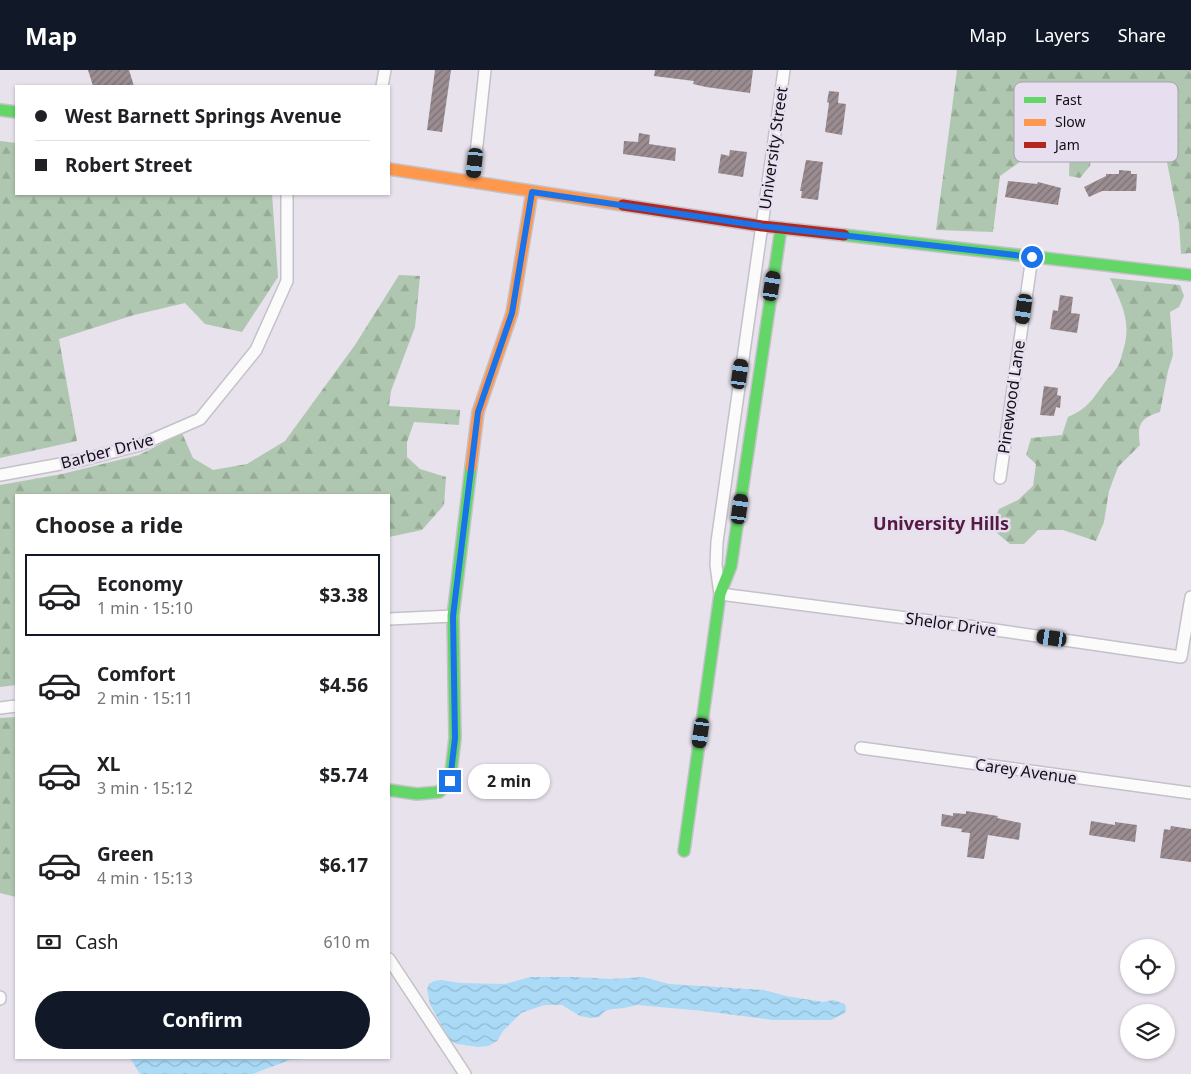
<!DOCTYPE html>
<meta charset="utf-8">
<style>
:root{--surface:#fff;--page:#f2f2f2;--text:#202124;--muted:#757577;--line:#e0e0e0;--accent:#111827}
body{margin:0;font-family:"Noto Sans",sans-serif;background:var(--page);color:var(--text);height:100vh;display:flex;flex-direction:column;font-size:19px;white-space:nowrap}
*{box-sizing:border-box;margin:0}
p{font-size:16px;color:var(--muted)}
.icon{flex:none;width:28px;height:28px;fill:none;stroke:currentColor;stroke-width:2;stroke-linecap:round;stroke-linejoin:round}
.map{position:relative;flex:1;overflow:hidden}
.side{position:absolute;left:15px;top:424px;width:375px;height:565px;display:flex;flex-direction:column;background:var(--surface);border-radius:0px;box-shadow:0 1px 4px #0004}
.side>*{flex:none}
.guide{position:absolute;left:15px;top:15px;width:375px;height:110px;border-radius:0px;box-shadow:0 1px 4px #0004;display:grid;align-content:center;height:110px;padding:0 20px;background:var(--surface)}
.fabs{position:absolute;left:1120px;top:869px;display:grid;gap:10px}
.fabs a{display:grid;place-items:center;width:55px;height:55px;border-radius:50%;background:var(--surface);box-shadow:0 1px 4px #0004;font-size:25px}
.end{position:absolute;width:22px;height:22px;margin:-11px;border:6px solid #1a73e8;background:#fff;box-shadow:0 0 0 2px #fff}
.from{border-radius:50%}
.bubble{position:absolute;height:35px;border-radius:18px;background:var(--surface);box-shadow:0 1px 4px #0004;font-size:16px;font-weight:700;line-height:35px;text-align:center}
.car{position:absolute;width:15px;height:30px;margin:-15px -8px;border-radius:6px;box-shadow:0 0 4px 1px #0007;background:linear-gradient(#222 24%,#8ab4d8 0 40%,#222 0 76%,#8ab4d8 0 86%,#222 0)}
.guide b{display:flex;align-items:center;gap:18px;height:48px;font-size:19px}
.guide b+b{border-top:1px solid var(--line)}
.guide i{width:12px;height:12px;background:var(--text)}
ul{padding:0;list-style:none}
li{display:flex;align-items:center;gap:15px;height:82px;margin:0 10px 8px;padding:0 10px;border:2px solid transparent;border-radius:0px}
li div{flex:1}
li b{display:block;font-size:19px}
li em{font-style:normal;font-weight:700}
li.active{border-color:var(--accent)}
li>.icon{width:45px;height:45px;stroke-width:1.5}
h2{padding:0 20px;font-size:22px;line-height:60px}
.pay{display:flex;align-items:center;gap:12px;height:55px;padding:0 20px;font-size:19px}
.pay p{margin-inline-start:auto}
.cta{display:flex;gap:10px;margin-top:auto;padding:10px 20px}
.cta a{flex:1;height:58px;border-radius:30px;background:var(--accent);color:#fff;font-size:20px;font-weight:700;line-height:58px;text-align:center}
header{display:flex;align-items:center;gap:30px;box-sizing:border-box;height:70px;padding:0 25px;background:var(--accent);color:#fff}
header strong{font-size:24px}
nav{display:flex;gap:28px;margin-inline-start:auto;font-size:18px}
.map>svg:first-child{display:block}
.forest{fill:url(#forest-firs)}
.water{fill:url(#water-waves)}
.building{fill:url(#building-hatch)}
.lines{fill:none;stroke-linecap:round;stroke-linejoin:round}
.street-casing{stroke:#c4c1c8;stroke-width:14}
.fast-casing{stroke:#c4c1c8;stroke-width:14}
.slow-casing{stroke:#c4c1c8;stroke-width:14}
.jam-casing{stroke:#c4c1c8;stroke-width:14}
.street{stroke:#fbfbfc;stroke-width:11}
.fast{stroke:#63d668;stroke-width:11}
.slow{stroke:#ff974d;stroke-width:11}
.jam{stroke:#b3261e;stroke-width:11}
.route{stroke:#1a73e8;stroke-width:6}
.labels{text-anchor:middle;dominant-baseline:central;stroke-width:5;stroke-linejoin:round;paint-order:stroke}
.street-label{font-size:16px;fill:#110f14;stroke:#e7dfef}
.neighbourhood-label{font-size:18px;font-weight:bold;fill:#561b42;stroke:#e7dfef}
.key{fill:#e7dfef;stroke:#a7a1ad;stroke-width:1}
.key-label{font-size:14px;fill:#110f14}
</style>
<header>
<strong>Map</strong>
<nav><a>Map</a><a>Layers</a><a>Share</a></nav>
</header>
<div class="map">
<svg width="1191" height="1004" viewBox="0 0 1191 1004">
<defs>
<pattern id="forest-firs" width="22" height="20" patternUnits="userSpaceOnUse" patternTransform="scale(1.25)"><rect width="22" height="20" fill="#afc7b0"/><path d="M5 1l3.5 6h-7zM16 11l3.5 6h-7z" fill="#96aa96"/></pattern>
<pattern id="water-waves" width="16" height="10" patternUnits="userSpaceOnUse" patternTransform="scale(1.25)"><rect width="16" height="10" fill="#aadaf6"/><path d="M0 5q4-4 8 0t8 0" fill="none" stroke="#91bad2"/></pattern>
<pattern id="building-hatch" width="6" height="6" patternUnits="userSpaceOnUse" patternTransform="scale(1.25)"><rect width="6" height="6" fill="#9a8c90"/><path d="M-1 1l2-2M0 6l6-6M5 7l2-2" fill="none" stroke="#7c7174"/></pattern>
</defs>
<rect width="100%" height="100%" fill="#e7e2ec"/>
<path class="forest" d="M957,0H1191V183L1181,184L1179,153L1164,77L1143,73L1135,63L1094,67L1090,96L1080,108L1069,106L1070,71L1055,67L1000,106L993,162L936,160Z
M0,71L16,73V124H272L278,207L242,262L205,254L185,233L134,245L59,269L77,371L0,388Z
M399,205L420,206L415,257L391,321L389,336L460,340L459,355L414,352L407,372V387L420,399L446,407L444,435L422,460L389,467V425H16V615L0,617V415L62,404L139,385L182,363L193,388L213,400L247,394L285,371L355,275Z
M1110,208L1180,215L1184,226L1179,237L1170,242L1173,285L1168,301L1160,342C1140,348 1137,355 1140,375L1118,397L1109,421L1104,452L1096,471L1063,460H1038L1024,474H1010L991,458L999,439L1018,430L1033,416L1036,394L1026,385L1031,368L1062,365L1068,347C1089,338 1093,328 1106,311C1109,307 1113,304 1116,299C1120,295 1121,287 1123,281C1132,252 1122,235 1110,208Z
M16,647V827L0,823V648Z"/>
<path class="water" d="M530,907H574L611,909L643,907L669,914L764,920L786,926L823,932L833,930L845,934L846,938L845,943L831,950H773L704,941L637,935L624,938L612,939L605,941L599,947L591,948L580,946L562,935H544L521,943L503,961L497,971L488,976L478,977L457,974L449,970L430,934L427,919L429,914L434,911L441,910L460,913L505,914Z
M130,988H319L289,990L253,1004H140Z"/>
<path class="building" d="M88,0H129L134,16H93Z
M435,0H451L442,62L427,60Z
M655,0H753L750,23L706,17L693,14L694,11L654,6Z
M829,21L839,22L838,33L846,34L842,65L825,62L829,33L827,32Z
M639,63L650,65L649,74L676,78L675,91L623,84L624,71L638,72Z
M730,80L747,82L743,107L718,103L721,84L729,86Z
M806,90L823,92L818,130L801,128L802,121H800Z
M1119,100L1131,101V104H1137L1136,121H1102L1089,127L1084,117L1106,106V104H1119Z
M1008,111L1037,114L1038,112L1061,118L1058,135L1005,127Z
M1060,225L1073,227L1071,243L1080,244L1077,263L1050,259L1053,240L1058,241Z
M1044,316L1058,318L1057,325L1061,326L1060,338L1056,337L1054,346L1040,345Z
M966,741L998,746L997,748L1021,753L1019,770L988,765L984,789L967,787L970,763L961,762L962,759L941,756L942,744L953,746V743L966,744Z
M1091,751L1115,755V752L1137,755L1135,772L1089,765Z
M1171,756L1191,759V792L1160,788L1164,759L1170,760Z"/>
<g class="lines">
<g class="street-casing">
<path id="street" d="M784,0L717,472L716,495L720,524L961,555L1181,587L1191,527
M382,16L385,0
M473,112L485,0
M0,405L82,390L140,375L200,349L256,280L287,211V124
M1000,408L1032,187
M389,549L453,546
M0,638L16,636
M861,678L1191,723
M389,889L465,1004
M0,927V929"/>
</g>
<g class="fast-casing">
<path id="fast" d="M0,40L16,42
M844,165L1191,205
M389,720L417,724L439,722L450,711L455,668L453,546L471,397
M684,781L720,524L731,496L781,158"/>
</g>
<g class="slow-casing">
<path id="slow" d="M389,99L623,135
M471,397L478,342L512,243L532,122"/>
</g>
<g class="jam-casing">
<path id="jam" d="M623,135L762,156L844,165"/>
</g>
<use href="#street" class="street"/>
<use href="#fast" class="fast"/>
<use href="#slow" class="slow"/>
<use href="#jam" class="jam"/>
</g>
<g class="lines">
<path class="route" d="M450,711L455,668L453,546L478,342L512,243L532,122L762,156L1032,187"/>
</g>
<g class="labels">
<g class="street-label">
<text transform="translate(773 78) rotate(-82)">University Street</text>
<text transform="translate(1011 327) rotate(-82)">Pinewood Lane</text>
<text transform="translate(107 381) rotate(-15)">Barber Drive</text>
<text transform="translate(951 554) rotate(8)">Shelor Drive</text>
<text transform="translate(1026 701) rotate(8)">Carey Avenue</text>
</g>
<g class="neighbourhood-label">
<text x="941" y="453">University Hills</text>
</g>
</g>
<rect x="1014" y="12" width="164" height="80" rx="8" class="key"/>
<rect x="1024" y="27" width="22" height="6" fill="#63d668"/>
<rect x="1024" y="49" width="22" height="7" fill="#ff974d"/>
<rect x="1024" y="72" width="22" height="6" fill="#b3261e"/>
<g class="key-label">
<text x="1055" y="35">Fast</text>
<text x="1055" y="57">Slow</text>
<text x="1055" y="80">Jam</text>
</g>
</svg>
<div class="fabs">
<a><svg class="icon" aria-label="locate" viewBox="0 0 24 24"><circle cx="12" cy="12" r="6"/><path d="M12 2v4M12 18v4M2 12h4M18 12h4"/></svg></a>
<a><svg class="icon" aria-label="layers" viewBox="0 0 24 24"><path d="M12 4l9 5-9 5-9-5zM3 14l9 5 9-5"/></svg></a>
</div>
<i class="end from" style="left:1032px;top:187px"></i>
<i class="end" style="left:450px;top:711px"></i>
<div class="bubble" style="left:468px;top:694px;width:82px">2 min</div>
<i class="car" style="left:475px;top:93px;rotate:186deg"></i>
<i class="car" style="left:772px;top:216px;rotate:9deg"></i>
<i class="car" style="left:1024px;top:239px;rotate:188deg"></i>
<i class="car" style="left:740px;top:304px;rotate:8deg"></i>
<i class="car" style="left:740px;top:439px;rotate:8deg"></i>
<i class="car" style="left:1052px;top:568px;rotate:278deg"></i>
<i class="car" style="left:701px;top:663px;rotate:188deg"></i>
<div class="guide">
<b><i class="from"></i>West Barnett Springs Avenue</b>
<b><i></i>Robert Street</b>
</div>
<section class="side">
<h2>Choose a ride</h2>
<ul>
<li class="active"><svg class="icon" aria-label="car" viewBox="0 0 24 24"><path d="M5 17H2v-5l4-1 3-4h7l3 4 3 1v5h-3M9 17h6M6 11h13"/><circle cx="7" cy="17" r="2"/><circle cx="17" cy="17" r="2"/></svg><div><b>Economy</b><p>1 min · 15:10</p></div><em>$3.38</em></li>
<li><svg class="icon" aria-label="car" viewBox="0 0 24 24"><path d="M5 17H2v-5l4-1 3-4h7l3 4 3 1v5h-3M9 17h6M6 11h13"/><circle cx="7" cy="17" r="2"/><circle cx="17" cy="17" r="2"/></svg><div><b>Comfort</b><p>2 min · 15:11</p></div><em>$4.56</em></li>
<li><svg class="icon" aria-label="car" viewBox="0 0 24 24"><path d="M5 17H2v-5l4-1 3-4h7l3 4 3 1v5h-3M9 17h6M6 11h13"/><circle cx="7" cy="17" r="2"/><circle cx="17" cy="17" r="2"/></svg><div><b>XL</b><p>3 min · 15:12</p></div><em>$5.74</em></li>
<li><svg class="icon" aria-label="car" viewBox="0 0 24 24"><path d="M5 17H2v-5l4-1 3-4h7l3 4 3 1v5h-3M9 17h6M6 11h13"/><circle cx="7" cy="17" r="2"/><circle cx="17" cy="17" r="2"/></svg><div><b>Green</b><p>4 min · 15:13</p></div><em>$6.17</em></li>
</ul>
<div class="pay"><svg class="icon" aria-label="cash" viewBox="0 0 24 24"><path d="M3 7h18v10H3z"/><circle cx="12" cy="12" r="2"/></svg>Cash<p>610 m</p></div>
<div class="cta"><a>Confirm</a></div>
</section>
</div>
